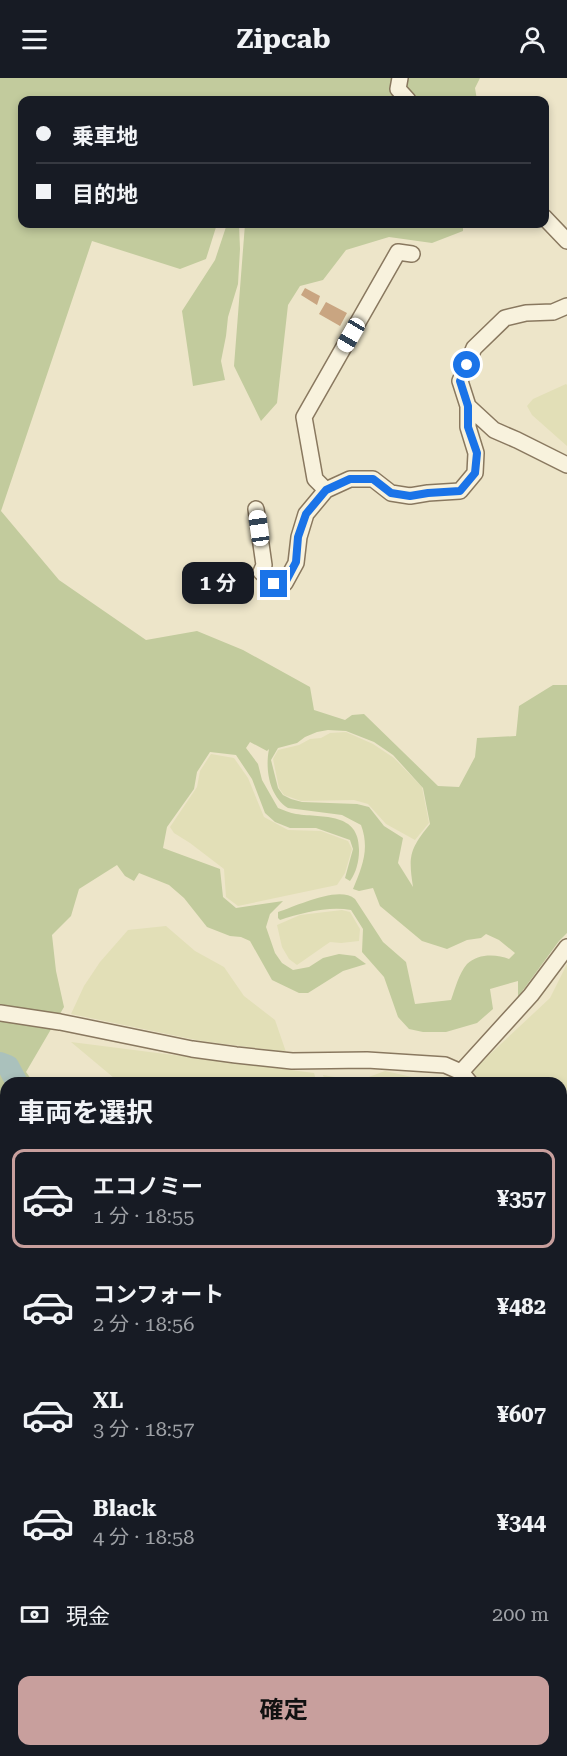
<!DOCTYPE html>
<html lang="ja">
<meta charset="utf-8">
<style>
:root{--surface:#171b24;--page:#20242c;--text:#f1f3f6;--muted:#9ea1a6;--line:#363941;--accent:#c89f9d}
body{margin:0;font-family:"Roboto Serif","Noto Sans JP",serif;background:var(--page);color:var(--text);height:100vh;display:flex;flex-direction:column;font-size:22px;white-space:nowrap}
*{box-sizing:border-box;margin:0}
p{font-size:20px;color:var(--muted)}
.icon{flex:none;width:33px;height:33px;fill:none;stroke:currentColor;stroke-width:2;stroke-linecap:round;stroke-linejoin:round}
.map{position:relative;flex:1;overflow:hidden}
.details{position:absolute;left:0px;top:999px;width:567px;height:680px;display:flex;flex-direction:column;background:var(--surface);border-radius:18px 18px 0 0;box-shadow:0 3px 9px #0003}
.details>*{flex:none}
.top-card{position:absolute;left:18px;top:18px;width:531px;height:132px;border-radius:12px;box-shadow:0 3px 9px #0003;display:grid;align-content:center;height:132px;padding:0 18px;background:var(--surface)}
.end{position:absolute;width:27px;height:27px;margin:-14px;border:8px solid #1a73e8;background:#fff;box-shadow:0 0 0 3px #fff}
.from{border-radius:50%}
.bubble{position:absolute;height:42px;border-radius:12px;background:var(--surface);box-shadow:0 3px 9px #0003;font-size:20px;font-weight:700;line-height:42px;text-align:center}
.car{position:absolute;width:18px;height:36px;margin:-18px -9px;border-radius:8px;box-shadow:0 0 4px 2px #0007;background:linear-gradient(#fff 24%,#345 0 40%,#fff 0 76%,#345 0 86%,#fff 0)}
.top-card b{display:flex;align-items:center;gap:21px;height:57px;font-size:22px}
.top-card b+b{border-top:2px solid var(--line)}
.top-card i{width:15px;height:15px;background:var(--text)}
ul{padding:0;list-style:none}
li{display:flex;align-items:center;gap:18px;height:99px;margin:0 12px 9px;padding:0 6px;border:3px solid transparent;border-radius:12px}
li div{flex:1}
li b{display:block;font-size:22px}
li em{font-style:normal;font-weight:700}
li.selected{border-color:var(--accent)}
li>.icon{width:54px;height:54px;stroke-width:1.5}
h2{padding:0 18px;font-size:27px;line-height:72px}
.pay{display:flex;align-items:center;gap:15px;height:66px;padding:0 18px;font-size:22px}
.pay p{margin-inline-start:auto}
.button{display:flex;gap:12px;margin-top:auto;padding:12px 18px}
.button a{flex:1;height:69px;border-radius:12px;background:var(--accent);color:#111;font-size:24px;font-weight:700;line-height:69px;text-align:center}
header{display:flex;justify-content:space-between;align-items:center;height:78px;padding:0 18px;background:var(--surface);font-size:27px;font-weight:700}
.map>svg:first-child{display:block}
.farmland{fill:#e2dfb7}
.green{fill:#c2cb9d;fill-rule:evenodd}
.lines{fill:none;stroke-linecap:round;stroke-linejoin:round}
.river{stroke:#aac1bc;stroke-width:22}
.building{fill:#c9a581}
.minor-casing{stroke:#89785f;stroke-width:18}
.minor{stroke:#f8f2dd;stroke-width:15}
.route{stroke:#1a73e8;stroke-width:8}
</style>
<header><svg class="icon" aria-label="menu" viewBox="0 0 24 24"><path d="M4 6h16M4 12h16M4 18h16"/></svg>Zipcab<svg class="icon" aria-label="person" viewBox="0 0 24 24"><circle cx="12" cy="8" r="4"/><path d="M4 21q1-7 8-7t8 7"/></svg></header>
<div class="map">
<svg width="567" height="1678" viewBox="0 0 567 1678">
<rect width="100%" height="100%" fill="#ede5c9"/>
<path class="farmland" d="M566,306L567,307V368L532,337L527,328L533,321Z
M346,654L373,666L394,680L422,709L429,745L415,762L386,746L368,726L354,722L301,723L284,717L279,710L273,681L278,672L299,667L310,661L321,660L330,655Z
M211,676L234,680L248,700L264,739L288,752L321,753L348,763L352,771L345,795L337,807L238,828L226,819L224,791L190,765L174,755L170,749L197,709L200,693Z
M342,832L350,834L360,851L359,863L341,865L330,864L297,887L289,881L282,869L277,847L300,837Z
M166,848L195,873L224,889L244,918L275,942L286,974L201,963L71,936L84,908L100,884L128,852Z
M567,886V1012L561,1019V1005H483L472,993L550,920Z
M71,964L314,995L317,1005H120Z
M385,993L439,1005H326L323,997L358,1003Z"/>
<path class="green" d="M0,0H480L475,10L477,22H22V146H217L206,181L180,191L92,163L1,433L59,502L146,562L197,553L243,572L310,609L314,632L345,642L352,637L364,636L438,708L459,709L475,679L477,660L516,658L519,628L553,607H567V855L559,863L518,919V903L490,911L493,931L477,945L446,954H423L409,951L398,939L384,899L362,874L363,851L351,832C328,828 302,835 280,842L278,840V834C297,828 339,807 355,821L383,864L406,884L415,926L451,922C455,911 459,895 467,886C478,875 497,876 509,881L515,875L499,862L486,856L481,860L467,862L447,871L422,863L380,828L373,810L359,813L353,811C362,789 370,771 361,747L342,737L288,730C269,718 265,691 269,671L267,673L250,664L246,670L258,686L262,702L278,730C284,732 290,735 296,736C324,740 360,734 359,773C359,783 356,795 350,803L345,800L353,771L350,762L316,750H290L275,744L265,735L252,701L236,677L210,674L197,694L194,711L167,749L163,770L220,791L223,819L236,830L283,823L270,836L266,849L275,875L282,885L293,892L309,889L323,880L339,876L355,878L366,886L343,893L308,915H299L272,902L250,863L241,859L230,858L207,849L184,820L169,807L139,795L134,803L125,798L117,787L79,811L71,838L52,857L56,893L64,929L26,994L34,1005H6V1282L0,1285ZM328,652L346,653L374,664L393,677L423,710L430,746C410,771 408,777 413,809L398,785L403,760L384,748L369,729L357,726L302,724L291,721L283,717L278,710L271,682L278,670L297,665L305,659L317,654Z
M227,146H239L240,171L238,206L228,239L226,258L221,283L225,302L193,308L182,233L215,182Z
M245,146H463V153L432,165L389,159L346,172L323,202L300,208L288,227L277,325L261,343L234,288Z
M567,1017V1678H0V1493H6V1672H561V1024Z"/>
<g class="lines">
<path class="river" d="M0,985L8,988L17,1005"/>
</g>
<path class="building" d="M305,210L320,218L317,227L301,217Z
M326,224L347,235L340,248L319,236Z"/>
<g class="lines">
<g class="minor-casing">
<path id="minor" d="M400,0L398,11L408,22
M544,139L567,163
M468,328L494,352L517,362L567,387
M326,412L315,401L304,339L398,174L412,176
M256,431L264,487L261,494L274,506L285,505L296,485L299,459L306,436L326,412L350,401H373L391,415L410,418L428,415L460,413L475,395L476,375L468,349V328L460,303L474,270L505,240L526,235L553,234L567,228
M0,935L60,944L192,971L236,977L292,983L367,982L445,987L461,994L470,1005
M461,994L531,917L567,869
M561,1126L567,1117
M561,1312L567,1321
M567,1334C565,1362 561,1391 567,1419
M0,1486L6,1485"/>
</g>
<use href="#minor" class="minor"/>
</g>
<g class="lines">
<path class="route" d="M274,506L285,505L296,484L298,459L306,436L326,412L350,401H373L391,415L410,418L428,415L460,413L475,395L477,375L468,349V328L460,303L467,287"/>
</g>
</svg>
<i class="end from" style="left:467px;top:287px"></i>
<i class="end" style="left:274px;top:506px"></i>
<div class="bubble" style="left:182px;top:484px;width:72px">1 分</div>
<i class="car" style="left:351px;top:257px;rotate:210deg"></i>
<i class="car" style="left:259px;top:450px;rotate:352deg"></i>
<div class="top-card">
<b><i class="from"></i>乗車地</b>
<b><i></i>目的地</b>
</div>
<section class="details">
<h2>車両を選択</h2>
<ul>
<li class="selected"><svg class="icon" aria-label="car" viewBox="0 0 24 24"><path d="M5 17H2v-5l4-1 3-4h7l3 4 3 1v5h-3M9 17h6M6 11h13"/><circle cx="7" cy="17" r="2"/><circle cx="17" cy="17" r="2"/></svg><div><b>エコノミー</b><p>1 分 · 18:55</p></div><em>¥357</em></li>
<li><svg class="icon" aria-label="car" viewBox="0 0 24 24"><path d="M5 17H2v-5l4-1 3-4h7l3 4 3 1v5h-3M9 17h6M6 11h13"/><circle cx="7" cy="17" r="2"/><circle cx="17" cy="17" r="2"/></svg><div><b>コンフォート</b><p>2 分 · 18:56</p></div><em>¥482</em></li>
<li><svg class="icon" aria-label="car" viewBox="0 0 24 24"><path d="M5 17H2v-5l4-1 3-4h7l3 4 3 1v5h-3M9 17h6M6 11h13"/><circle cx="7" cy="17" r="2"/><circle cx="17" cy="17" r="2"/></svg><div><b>XL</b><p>3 分 · 18:57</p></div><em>¥607</em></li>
<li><svg class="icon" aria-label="car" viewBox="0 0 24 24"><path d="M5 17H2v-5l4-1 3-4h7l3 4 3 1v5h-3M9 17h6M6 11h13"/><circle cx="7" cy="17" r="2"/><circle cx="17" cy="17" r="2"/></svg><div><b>Black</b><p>4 分 · 18:58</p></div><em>¥344</em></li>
</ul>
<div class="pay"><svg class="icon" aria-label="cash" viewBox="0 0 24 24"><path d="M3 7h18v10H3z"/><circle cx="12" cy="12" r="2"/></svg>現金<p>200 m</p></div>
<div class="button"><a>確定</a></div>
</section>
</div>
